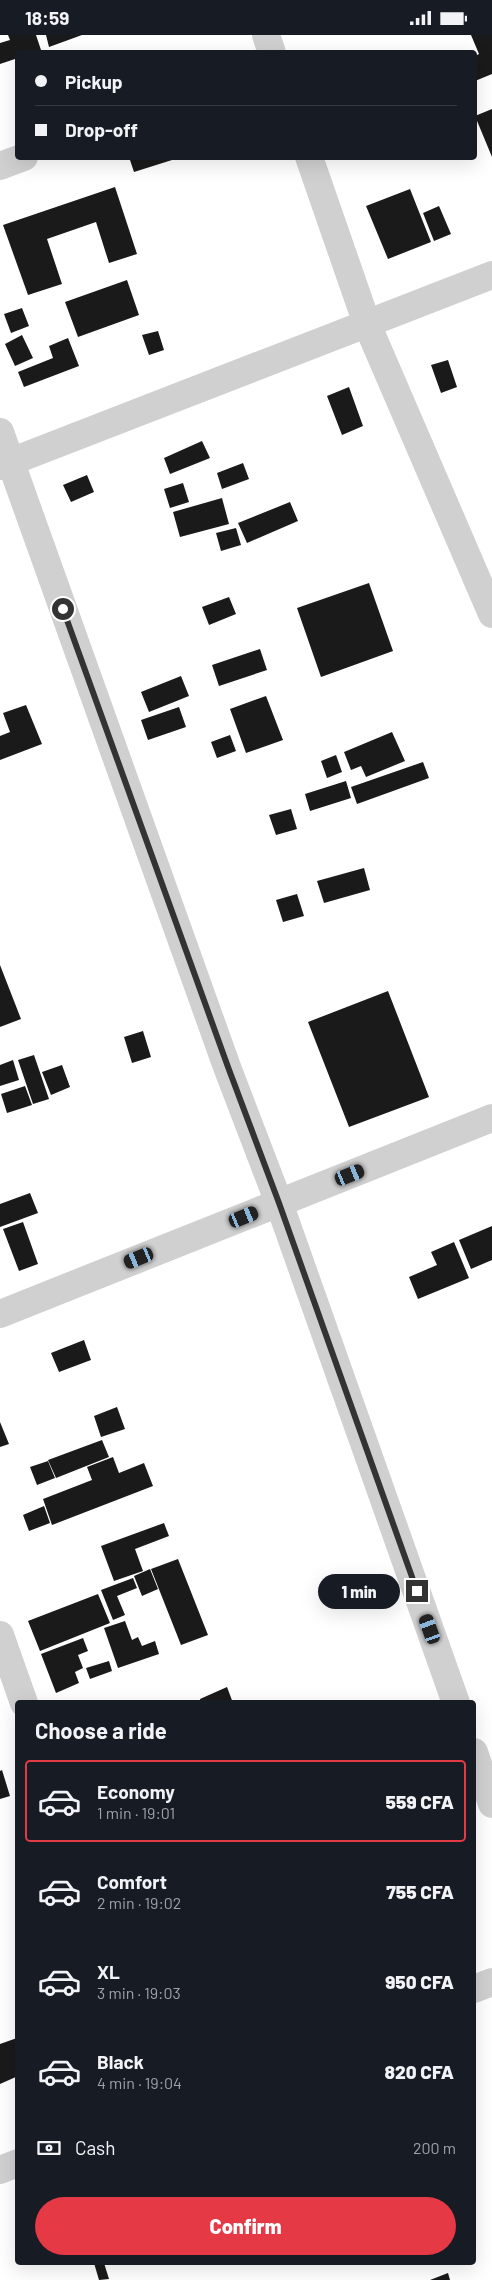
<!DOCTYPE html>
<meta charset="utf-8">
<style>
:root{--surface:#171b24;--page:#242831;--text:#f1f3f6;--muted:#9ea1a6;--line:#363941;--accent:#e63946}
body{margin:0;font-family:Barlow,sans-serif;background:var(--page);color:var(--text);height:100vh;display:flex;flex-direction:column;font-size:19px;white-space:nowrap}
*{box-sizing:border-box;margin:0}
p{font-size:16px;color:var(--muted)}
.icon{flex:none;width:28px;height:28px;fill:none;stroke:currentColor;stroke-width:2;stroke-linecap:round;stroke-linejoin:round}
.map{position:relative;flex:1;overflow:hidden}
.side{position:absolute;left:15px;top:1665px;width:461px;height:565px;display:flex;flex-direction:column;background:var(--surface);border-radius:5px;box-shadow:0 5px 20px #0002}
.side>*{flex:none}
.hud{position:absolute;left:15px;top:15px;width:462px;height:110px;border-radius:5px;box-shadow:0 5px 20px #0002;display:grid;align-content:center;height:110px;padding:0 20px;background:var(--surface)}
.end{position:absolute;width:22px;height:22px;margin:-11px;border:6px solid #333;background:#fff;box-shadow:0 0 0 2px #fff}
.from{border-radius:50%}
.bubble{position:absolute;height:35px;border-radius:18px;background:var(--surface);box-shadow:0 5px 20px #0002;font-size:16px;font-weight:800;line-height:35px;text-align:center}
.car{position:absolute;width:15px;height:30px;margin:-15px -8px;border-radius:6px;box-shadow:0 0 4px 1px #0007;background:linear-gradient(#222 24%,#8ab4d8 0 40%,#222 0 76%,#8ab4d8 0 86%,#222 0)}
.hud b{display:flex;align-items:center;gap:18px;height:48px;font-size:19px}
.hud b+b{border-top:1px solid var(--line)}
.hud i{width:12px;height:12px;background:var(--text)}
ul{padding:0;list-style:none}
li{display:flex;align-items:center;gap:15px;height:82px;margin:0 10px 8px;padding:0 10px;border:2px solid transparent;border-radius:5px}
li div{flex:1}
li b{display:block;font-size:19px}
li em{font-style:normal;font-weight:800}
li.active{border-color:var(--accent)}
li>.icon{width:45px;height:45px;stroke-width:1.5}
h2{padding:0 20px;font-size:22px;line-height:60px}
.pay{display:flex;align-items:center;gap:12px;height:55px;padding:0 20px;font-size:19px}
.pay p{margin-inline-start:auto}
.action{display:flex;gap:10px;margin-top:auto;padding:10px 20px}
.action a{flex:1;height:58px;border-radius:30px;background:var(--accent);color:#fff;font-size:20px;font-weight:800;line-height:58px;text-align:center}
.status{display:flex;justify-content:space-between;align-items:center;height:35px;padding:0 25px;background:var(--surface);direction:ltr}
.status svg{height:14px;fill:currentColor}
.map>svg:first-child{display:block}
.building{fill:#1a1a1a}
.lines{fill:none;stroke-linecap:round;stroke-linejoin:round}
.minor{stroke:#d0d0d0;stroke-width:28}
.route{stroke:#333;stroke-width:6}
</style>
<div class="status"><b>18:59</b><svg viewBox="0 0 49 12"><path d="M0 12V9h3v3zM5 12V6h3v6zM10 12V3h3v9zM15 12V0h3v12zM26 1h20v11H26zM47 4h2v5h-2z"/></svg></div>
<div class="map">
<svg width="492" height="2245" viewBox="0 0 492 2245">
<rect width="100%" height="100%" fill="#fff"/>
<path class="building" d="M8,0H36L41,15L33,18H18V23L0,29V8L10,5Z
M46,0H82L49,12Z
M471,0H492V39L475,46V21L479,19Z
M492,74V122L475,81Z
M129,122H171L172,125L134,137Z
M115,152L137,219L109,228L96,187L47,204L62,249L28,260L3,190Z
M410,154L431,207L388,224L366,171Z
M439,171L451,199L434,206L423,178Z
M127,245L139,280L78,302L65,267Z
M22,273L29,291L11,298L4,279Z
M158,296L164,315L149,320L142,300Z
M22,300L33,323L15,331L5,309Z
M68,303L79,331L24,352L18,337L53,323L49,311Z
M448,325L457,352L441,358L431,330Z
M349,352L363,391L342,400L327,361Z
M202,406L210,423L170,439L164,423Z
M243,428L249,444L222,454L217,438Z
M87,440L94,457L71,467L63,450Z
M183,448L189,467L170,473L164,454Z
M222,463L229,489L180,502L173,477Z
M290,467L298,486L247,508L238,488Z
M236,493L241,510L221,516L216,498Z
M369,548L393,616L321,642L297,573Z
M229,562L236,579L209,590L202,572Z
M260,614L267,635L219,651L212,630Z
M181,641L189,661L149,677L141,657Z
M266,661L283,705L246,718L230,674Z
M26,670L42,709L0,725V701L10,697L3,678Z
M179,672L186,692L148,705L141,685Z
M392,697L405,726L366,742L361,731L351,735L344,717Z
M230,700L236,716L217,723L211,707Z
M336,720L342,737L327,743L321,726Z
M423,727L429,743L357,769L351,752Z
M346,746L351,763L310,776L305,759Z
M291,774L297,794L276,800L269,780Z
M364,833L370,855L324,868L317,846Z
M297,859L304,881L283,887L276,865Z
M0,930L21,984L0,992Z
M388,956L429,1062L349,1092L308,987Z
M143,996L151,1022L132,1028L124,1002Z
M34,1020L49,1064L33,1069L18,1025Z
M13,1025L19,1045L0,1051V1030Z
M62,1030L70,1052L51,1060L42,1037Z
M25,1051L32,1070L7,1078L1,1059Z
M30,1158L38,1178L0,1192V1169Z
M23,1187L38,1229L19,1236L3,1194Z
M492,1191V1225L471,1234L459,1205Z
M454,1207L469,1243L418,1264L409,1242L437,1230L431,1217Z
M84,1305L91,1325L59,1337L51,1318Z
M117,1372L125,1394L101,1402L94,1381Z
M0,1387L9,1409L0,1412Z
M102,1405L109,1422L56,1443L48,1425Z
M113,1422L119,1438L144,1428L153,1451L52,1490L43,1464L92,1445L87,1432Z
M48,1426L55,1443L37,1450L30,1432Z
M44,1471L50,1488L29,1496L23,1480Z
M164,1488L169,1501L135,1514L143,1536L114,1546L101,1511Z
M178,1524L208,1600L181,1610L151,1534Z
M150,1534L158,1554L142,1561L134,1541Z
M133,1543L137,1553L117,1561L125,1580L113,1585L101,1555Z
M98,1559L110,1588L40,1616L28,1586Z
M125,1586L132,1605L138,1602L142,1611L155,1606L159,1619L118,1633L104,1593Z
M83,1603L88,1616L78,1620L83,1633L75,1637L79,1648L56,1658L41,1619Z
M109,1626L112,1636L90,1644L86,1633Z
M227,1652L233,1668H201L200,1664Z
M2,1735L10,1761L0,1764V1736Z
M17,2003L18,2041L0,2049V2009Z
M94,2228H104L109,2244L99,2245Z
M448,2238L450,2245H430Z"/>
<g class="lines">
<path class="minor" d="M266,0L272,18
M309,122L367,289L492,579
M0,131L24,122
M0,397L227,1032L279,1168L456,1668
M0,431L492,240
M0,1279L492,1083
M0,1600L24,1668
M474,1717L492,1769
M474,1954L492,1947
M0,2135L18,2128"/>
</g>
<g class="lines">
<path class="route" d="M63,574L228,1032L279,1168L417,1556"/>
</g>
</svg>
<i class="end from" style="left:63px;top:574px"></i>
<i class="end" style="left:417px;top:1556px"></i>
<div class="bubble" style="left:318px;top:1539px;width:82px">1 min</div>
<i class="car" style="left:350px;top:1140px;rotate:68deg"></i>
<i class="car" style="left:244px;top:1182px;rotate:68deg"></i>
<i class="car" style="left:139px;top:1223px;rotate:248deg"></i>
<i class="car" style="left:430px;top:1594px;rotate:340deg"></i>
<div class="hud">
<b><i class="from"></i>Pickup</b>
<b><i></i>Drop-off</b>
</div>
<section class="side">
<h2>Choose a ride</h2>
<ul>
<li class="active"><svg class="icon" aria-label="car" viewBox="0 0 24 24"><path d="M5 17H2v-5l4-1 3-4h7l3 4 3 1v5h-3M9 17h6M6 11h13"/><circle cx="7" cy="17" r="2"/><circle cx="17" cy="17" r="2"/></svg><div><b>Economy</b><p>1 min · 19:01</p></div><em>559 CFA</em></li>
<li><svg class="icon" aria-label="car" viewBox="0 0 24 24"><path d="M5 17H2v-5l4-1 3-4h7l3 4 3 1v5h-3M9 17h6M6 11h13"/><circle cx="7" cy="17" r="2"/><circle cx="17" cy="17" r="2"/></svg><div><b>Comfort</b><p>2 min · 19:02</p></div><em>755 CFA</em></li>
<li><svg class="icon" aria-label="car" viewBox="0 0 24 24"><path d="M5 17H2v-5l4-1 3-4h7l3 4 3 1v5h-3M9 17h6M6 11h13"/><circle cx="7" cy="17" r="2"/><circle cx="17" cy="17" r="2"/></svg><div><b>XL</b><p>3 min · 19:03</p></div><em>950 CFA</em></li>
<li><svg class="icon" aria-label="car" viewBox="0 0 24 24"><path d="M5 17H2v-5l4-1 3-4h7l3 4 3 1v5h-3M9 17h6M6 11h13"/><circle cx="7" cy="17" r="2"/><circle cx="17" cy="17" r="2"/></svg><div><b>Black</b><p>4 min · 19:04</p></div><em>820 CFA</em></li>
</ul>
<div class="pay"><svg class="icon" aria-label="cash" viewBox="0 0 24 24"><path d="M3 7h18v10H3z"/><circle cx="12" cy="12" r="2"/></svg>Cash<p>200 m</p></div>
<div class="action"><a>Confirm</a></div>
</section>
</div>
